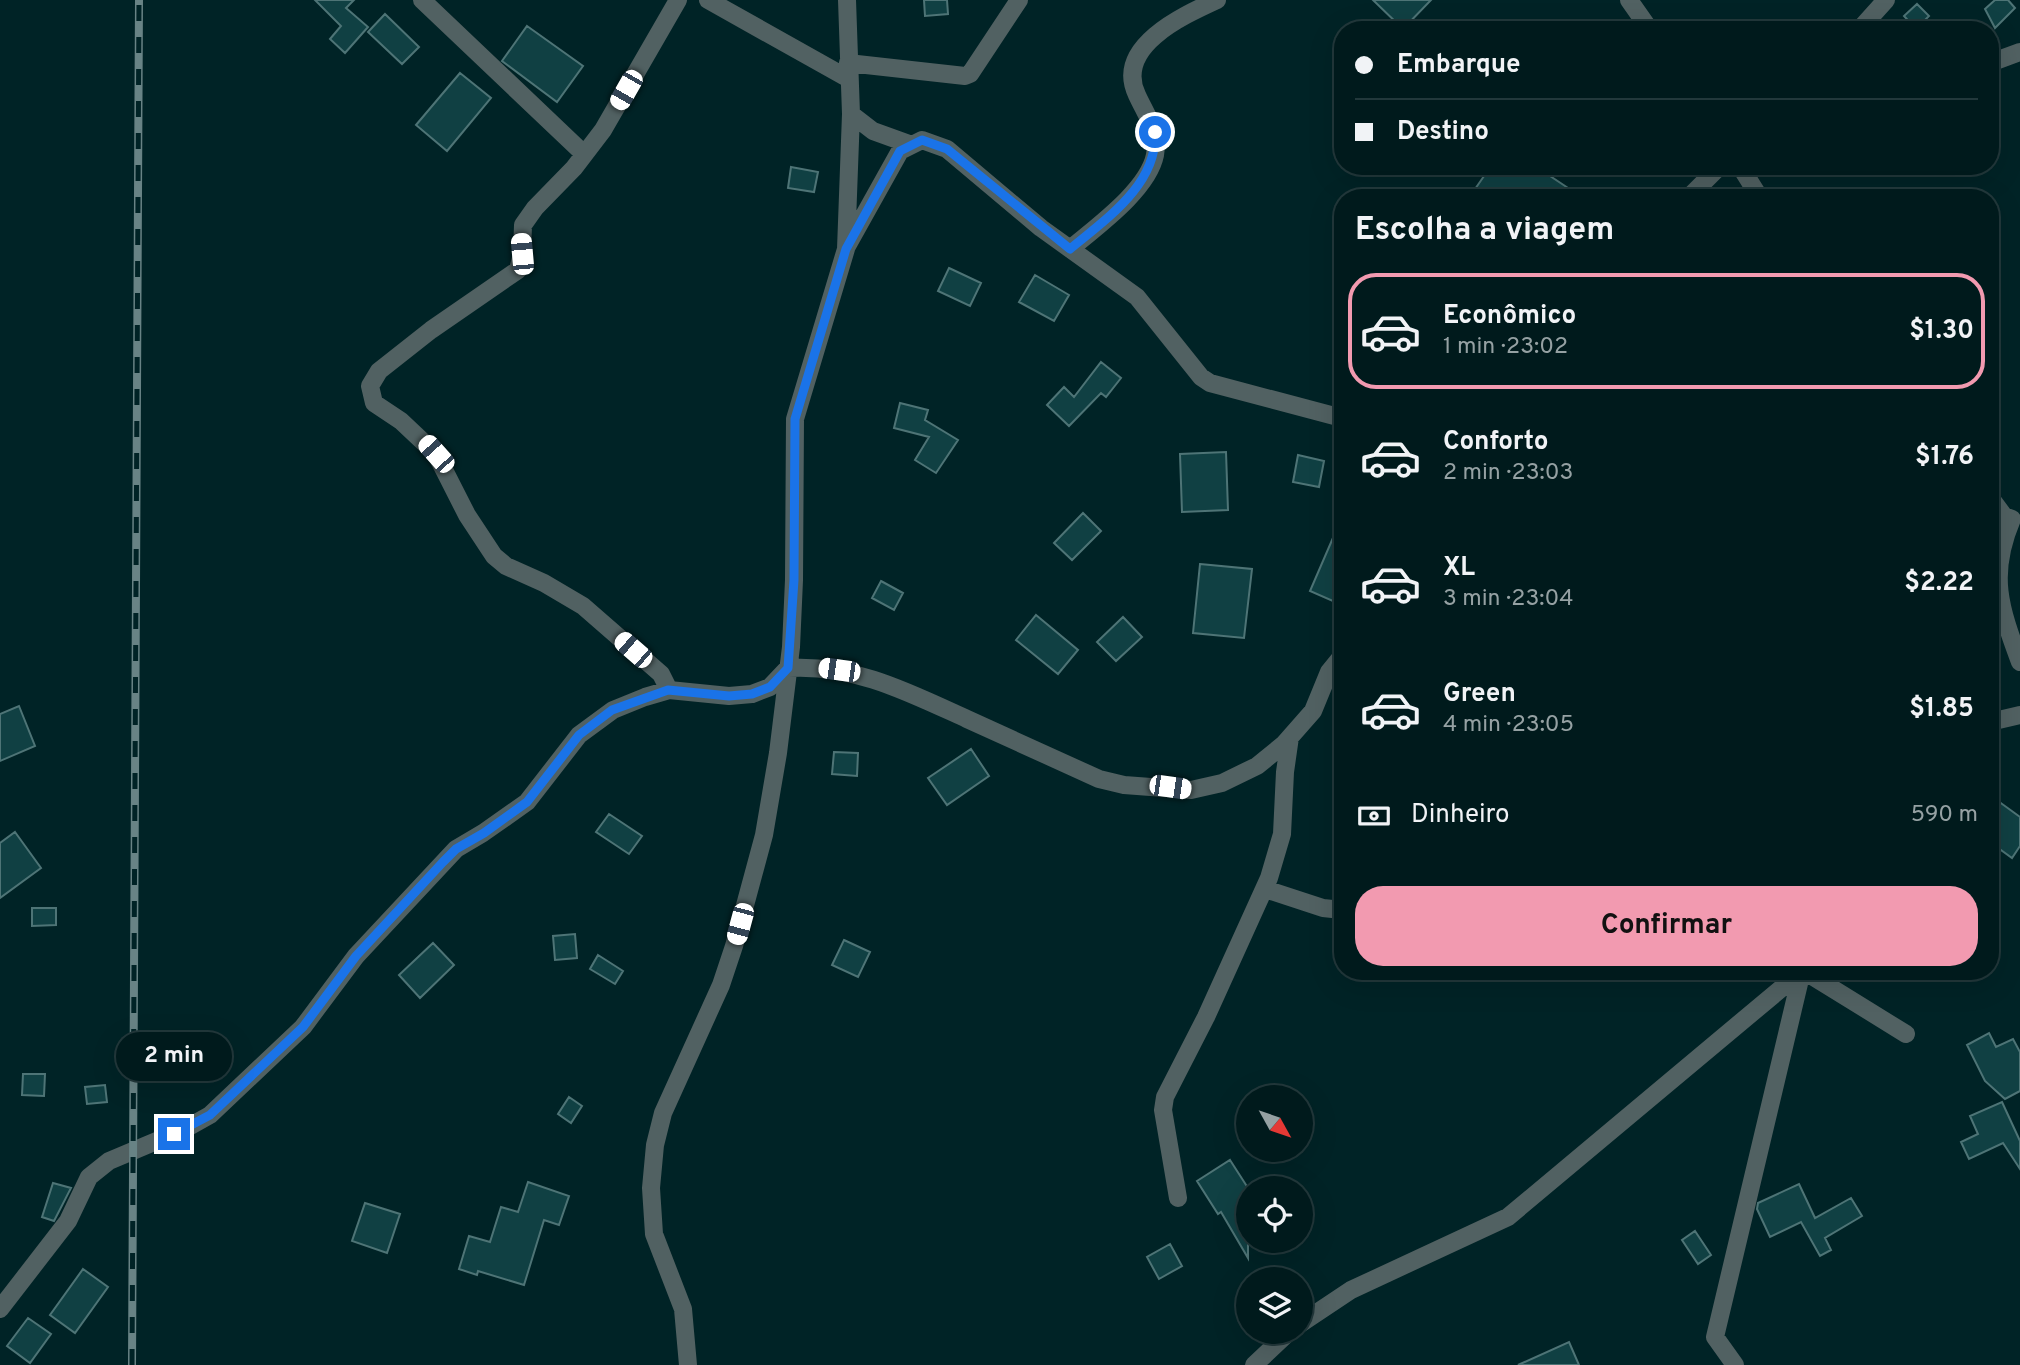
<!DOCTYPE html>
<html lang="pt">
<meta charset="utf-8">
<style>
:root{--surface:#001a1c;--page:#0e2729;--text:#f1f3f6;--muted:#95a1a3;--line:#22383b;--accent:#f29ab0}
body{margin:0;font-family:Overpass,sans-serif;background:var(--page);color:var(--text);height:100vh;display:flex;flex-direction:column;font-size:26px;white-space:nowrap}
*{box-sizing:border-box;margin:0}
p{font-size:23px;color:var(--muted)}
.icon{flex:none;width:38px;height:38px;fill:none;stroke:currentColor;stroke-width:2;stroke-linecap:round;stroke-linejoin:round}
.map{position:relative;flex:1;overflow:hidden}
.sheet{position:absolute;left:1334px;top:189px;width:665px;height:791px;display:flex;flex-direction:column;background:var(--surface);border-radius:28px;box-shadow:0 7px 28px #0002,0 0 0 2px var(--line)}
.sheet>*{flex:none}
.banner{position:absolute;left:1334px;top:21px;width:665px;height:154px;border-radius:28px;box-shadow:0 7px 28px #0002,0 0 0 2px var(--line);display:grid;align-content:center;height:154px;padding:0 21px;background:var(--surface)}
.needle{width:46px;rotate:130deg}
.fabs{position:absolute;left:1236px;top:1085px;display:grid;gap:14px}
.fabs a{display:grid;place-items:center;width:77px;height:77px;border-radius:50%;background:var(--surface);box-shadow:0 7px 28px #0002,0 0 0 2px var(--line);font-size:35px}
.end{position:absolute;width:32px;height:32px;margin:-16px;border:9px solid #1a73e8;background:#fff;box-shadow:0 0 0 4px #fff}
.from{border-radius:50%}
.bubble{position:absolute;height:49px;border-radius:24px;background:var(--surface);box-shadow:0 7px 28px #0002,0 0 0 2px var(--line);font-size:23px;font-weight:700;line-height:49px;text-align:center}
.car{position:absolute;width:21px;height:42px;margin:-21px -10px;border-radius:9px;box-shadow:0 0 5px 2px #0007;background:linear-gradient(#fff 24%,#345 0 40%,#fff 0 76%,#345 0 86%,#fff 0)}
.banner b{display:flex;align-items:center;gap:24px;height:66px;font-size:26px}
.banner b+b{border-top:2px solid var(--line)}
.banner i{width:18px;height:18px;background:var(--text)}
ul{padding:0;list-style:none}
li{display:flex;align-items:center;gap:21px;height:116px;margin:0 14px 10px;padding:0 7px;border:4px solid transparent;border-radius:28px}
li div{flex:1}
li b{display:block;font-size:26px}
li em{font-style:normal;font-weight:700}
li.on{border-color:var(--accent)}
li>.icon{width:63px;height:63px;stroke-width:1.5}
h2{padding:0 21px;font-size:32px;line-height:84px}
.pay{display:flex;align-items:center;gap:18px;height:77px;padding:0 21px;font-size:26px}
.pay p{margin-inline-start:auto}
.action{display:flex;gap:14px;margin-top:auto;padding:14px 21px}
.action a{flex:1;height:80px;border-radius:28px;background:var(--accent);color:#111;font-size:28px;font-weight:700;line-height:80px;text-align:center}
.map>svg:first-child{display:block}
.building{fill:#104043;stroke:#4e7476;stroke-width:2}
.lines{fill:none;stroke-linecap:round;stroke-linejoin:round}
.minor{stroke:#516162;stroke-width:18}
.rail-casing{stroke:#688385;stroke-width:8}
.rail{stroke:#002326;stroke-width:5;stroke-dasharray:16;stroke-linecap:butt}
.route{stroke:#1a73e8;stroke-width:9}
</style>
<div class="map">
<svg width="2020" height="1365" viewBox="0 0 2020 1365">
<rect width="100%" height="100%" fill="#002326"/>
<path class="building" d="M315,0H354L346,8L368,27L345,53L330,39L341,26Z
M924,0H947L948,14L925,16Z
M1373,0H1431L1403,29Z
M1995,0H2008L2015,8L1995,28L1985,9Z
M1917,4L1929,16L1916,29L1904,16Z
M385,14L419,47L402,64L368,32Z
M527,26L583,66L557,102L502,61Z
M460,73L491,98L447,151L416,125Z
M1491,166H1535L1568,188L1561,198H1481L1473,192Z
M791,167L818,172L814,192L788,188Z
M949,268L981,283L970,306L938,291Z
M1035,275L1069,295L1054,321L1019,302Z
M1101,362L1121,378L1106,397L1101,393L1069,426L1047,405L1064,387L1074,397Z
M900,403L928,410L925,420L958,440L936,473L915,460L929,437L894,428Z
M1226,452L1228,510L1182,512L1180,454Z
M1298,455L1324,461L1319,487L1293,482Z
M1083,513L1101,531L1072,560L1054,543Z
M1342,517V605L1310,591Z
M1200,564L1252,569L1244,638L1193,633Z
M881,581L903,593L894,610L872,598Z
M1036,615L1078,650L1058,674L1016,640Z
M1123,617L1142,637L1116,661L1097,642Z
M19,706L35,746L0,761V714Z
M971,749L989,776L947,805L928,778Z
M834,752L858,753L857,776L832,774Z
M1998,801L2020,817V846L2012,858L1990,842V813Z
M609,814L642,836L629,854L596,832Z
M15,832L41,868L0,898V843Z
M32,908H56V925L32,926Z
M575,934L577,958L555,960L553,936Z
M844,940L870,952L858,977L832,965Z
M433,943L454,965L420,998L399,975Z
M598,955L623,971L615,984L590,969Z
M1989,1033L1996,1047L2013,1039L2020,1052V1091L2005,1099L1985,1081L1967,1045Z
M23,1074H45L44,1096L22,1095Z
M105,1085L107,1102L87,1104L85,1087Z
M569,1097L582,1106L571,1123L558,1114Z
M2002,1102L2020,1141V1169L2003,1143L1969,1159L1961,1142L1978,1134L1970,1116Z
M1230,1160L1248,1188V1258L1221,1212L1218,1214L1197,1181Z
M528,1182L569,1196L559,1225L544,1220L524,1285L478,1271L477,1275L459,1269L469,1236L490,1242L501,1207L518,1212Z
M53,1183L71,1188L54,1221L42,1217Z
M1799,1184L1815,1218L1851,1198L1862,1216L1825,1238L1831,1250L1820,1256L1801,1222L1770,1237L1757,1209L1758,1203Z
M365,1203L400,1214L387,1253L352,1241Z
M1695,1231L1711,1255L1698,1264L1682,1240Z
M1170,1244L1182,1266L1159,1279L1147,1257Z
M83,1269L108,1287L75,1333L50,1315Z
M28,1318L51,1334L30,1363L7,1346Z
M1569,1342L1579,1365H1518Z"/>
<g class="lines">
<path class="minor" d="M422,0L584,154
M708,0L849,79
M1629,0L1650,30
M1859,30L1886,0
M848,63L965,76L970,74L1019,0
M1990,63L2020,52
M851,114L873,131L909,144
M1740,166L1760,198
M1688,198L1720,166
M847,246L900,151L922,140L947,149L1041,228L1137,297L1201,377L1210,383L1342,418
M1070,249C1096,227 1148,190 1155,155C1159,131 1146,115 1137,95C1114,47 1182,16 1217,0
M1990,497L2004,516L2012,519C1988,575 2000,608 2020,662
M669,690L661,674L583,606L544,583L506,566L494,556L467,515L436,454L401,421L374,403L370,386L379,371L431,330L518,270L522,254L523,225L535,208L574,168L603,130L678,0
M1990,722L2020,715
M1265,889L1323,908L1342,910
M1804,971L1906,1034
M1178,1198L1163,1110L1165,1097L1206,1017L1269,878L1282,834L1285,772L1290,737
M0,1309L68,1221L89,1177L109,1161L185,1129L210,1115L303,1027L356,956L456,849L483,833L527,802L579,735L613,710L645,697L669,690L729,696L752,694L770,687L788,668C854,664 908,692 967,719C1011,739 1055,759 1099,779L1124,785L1191,790L1222,783L1257,766L1284,744L1313,711L1329,672L1342,656
M1300,1324L1351,1290L1508,1217L1802,971
M688,1365L683,1309L654,1234L651,1188L655,1145L663,1113L721,985L734,946L764,835L778,753L791,647L794,580L795,419L846,249L851,114L847,0
M1254,1365L1289,1332
M1735,1365L1715,1337L1802,971"/>
<g class="rail-casing">
<path id="rail" d="M132,1365L139,0"/>
</g>
<use href="#rail" class="rail"/>
</g>
<g class="lines">
<path class="route" d="M174,1134L210,1115L303,1027L356,956L443,862L456,849L484,833L527,802L579,735L612,710L668,690L729,696L752,694L770,687L788,668L794,580L795,419L846,249L900,151L922,140L947,149L1070,249C1106,219 1158,184 1155,132"/>
</g>
</svg>
<div class="fabs">
<a><svg class="needle" viewBox="-14 -14 28 28"><path d="M0-13l5 13h-10z" fill="#e53935"/><path d="M0 13l5-13h-10z" fill="#95a1a3"/></svg></a>
<a><svg class="icon" aria-label="locate" viewBox="0 0 24 24"><circle cx="12" cy="12" r="6"/><path d="M12 2v4M12 18v4M2 12h4M18 12h4"/></svg></a>
<a><svg class="icon" aria-label="layers" viewBox="0 0 24 24"><path d="M12 4l9 5-9 5-9-5zM3 14l9 5 9-5"/></svg></a>
</div>
<i class="end from" style="left:1155px;top:132px"></i>
<i class="end" style="left:174px;top:1134px"></i>
<div class="bubble" style="left:116px;top:1032px;width:116px">2 min</div>
<i class="car" style="left:626px;top:90px;rotate:210deg"></i>
<i class="car" style="left:522px;top:254px;rotate:355deg"></i>
<i class="car" style="left:436px;top:454px;rotate:318deg"></i>
<i class="car" style="left:633px;top:650px;rotate:311deg"></i>
<i class="car" style="left:839px;top:670px;rotate:278deg"></i>
<i class="car" style="left:1170px;top:787px;rotate:98deg"></i>
<i class="car" style="left:740px;top:924px;rotate:195deg"></i>
<div class="banner">
<b><i class="from"></i>Embarque</b>
<b><i></i>Destino</b>
</div>
<section class="sheet">
<h2>Escolha a viagem</h2>
<ul>
<li class="on"><svg class="icon" aria-label="car" viewBox="0 0 24 24"><path d="M5 17H2v-5l4-1 3-4h7l3 4 3 1v5h-3M9 17h6M6 11h13"/><circle cx="7" cy="17" r="2"/><circle cx="17" cy="17" r="2"/></svg><div><b>Econômico</b><p>1 min · 23:02</p></div><em>$1.30</em></li>
<li><svg class="icon" aria-label="car" viewBox="0 0 24 24"><path d="M5 17H2v-5l4-1 3-4h7l3 4 3 1v5h-3M9 17h6M6 11h13"/><circle cx="7" cy="17" r="2"/><circle cx="17" cy="17" r="2"/></svg><div><b>Conforto</b><p>2 min · 23:03</p></div><em>$1.76</em></li>
<li><svg class="icon" aria-label="car" viewBox="0 0 24 24"><path d="M5 17H2v-5l4-1 3-4h7l3 4 3 1v5h-3M9 17h6M6 11h13"/><circle cx="7" cy="17" r="2"/><circle cx="17" cy="17" r="2"/></svg><div><b>XL</b><p>3 min · 23:04</p></div><em>$2.22</em></li>
<li><svg class="icon" aria-label="car" viewBox="0 0 24 24"><path d="M5 17H2v-5l4-1 3-4h7l3 4 3 1v5h-3M9 17h6M6 11h13"/><circle cx="7" cy="17" r="2"/><circle cx="17" cy="17" r="2"/></svg><div><b>Green</b><p>4 min · 23:05</p></div><em>$1.85</em></li>
</ul>
<div class="pay"><svg class="icon" aria-label="cash" viewBox="0 0 24 24"><path d="M3 7h18v10H3z"/><circle cx="12" cy="12" r="2"/></svg>Dinheiro<p>590 m</p></div>
<div class="action"><a>Confirmar</a></div>
</section>
</div>
